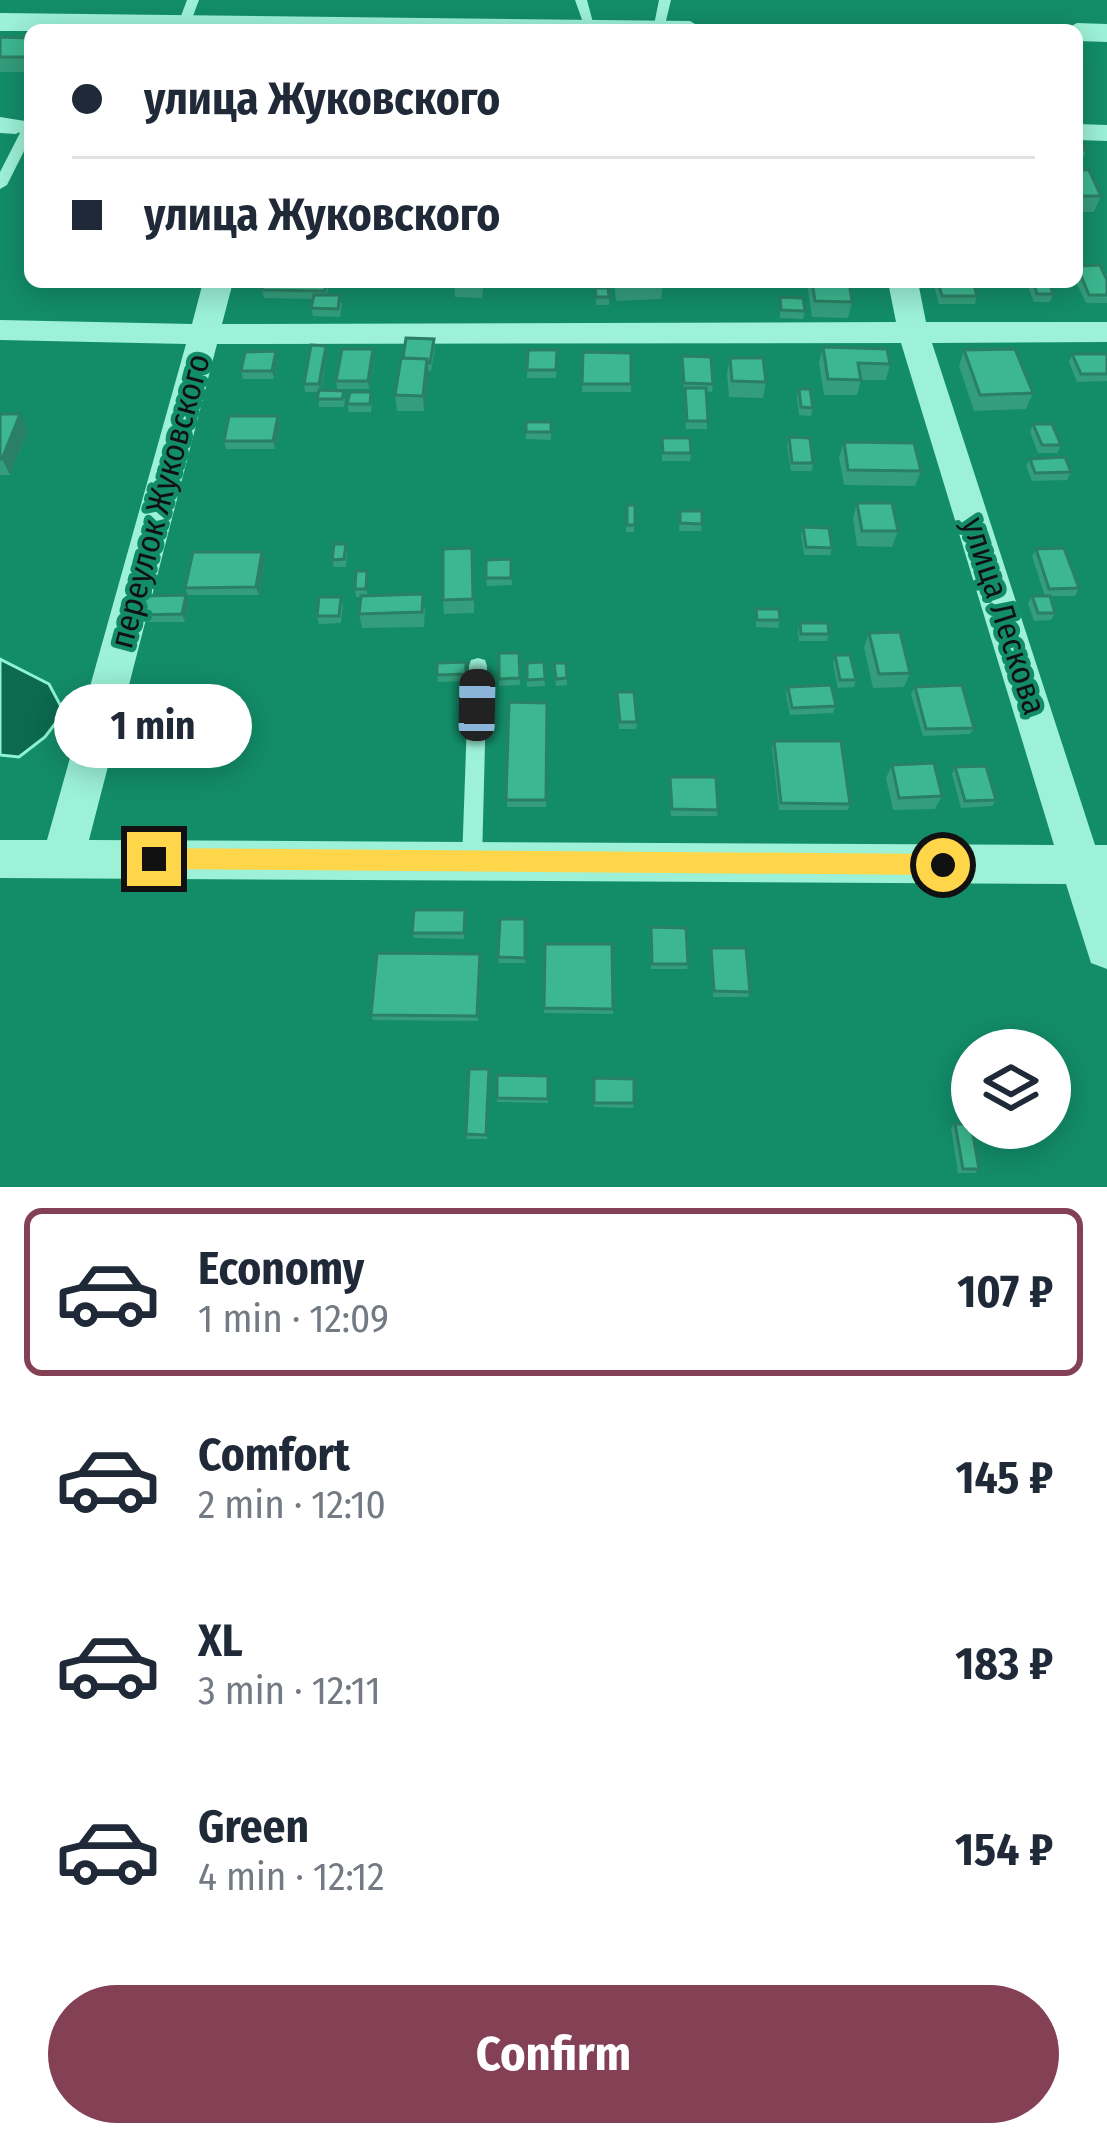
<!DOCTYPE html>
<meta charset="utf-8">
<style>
:root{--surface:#fff;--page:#f6f6f7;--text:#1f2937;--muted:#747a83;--line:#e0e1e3;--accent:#844054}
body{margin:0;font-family:"Fira Sans Condensed",sans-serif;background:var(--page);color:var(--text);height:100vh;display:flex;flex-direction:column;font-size:45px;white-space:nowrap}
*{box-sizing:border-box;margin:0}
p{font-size:39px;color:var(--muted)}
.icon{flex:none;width:66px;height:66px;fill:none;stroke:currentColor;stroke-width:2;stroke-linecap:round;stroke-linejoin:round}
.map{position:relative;height:1187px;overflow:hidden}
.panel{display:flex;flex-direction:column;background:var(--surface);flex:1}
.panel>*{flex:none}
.top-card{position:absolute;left:24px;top:24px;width:1059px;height:264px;border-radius:18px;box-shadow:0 6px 30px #0003;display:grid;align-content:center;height:264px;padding:0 48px;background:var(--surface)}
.controls{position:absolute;left:951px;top:1029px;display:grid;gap:24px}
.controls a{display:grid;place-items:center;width:120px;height:120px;border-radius:50%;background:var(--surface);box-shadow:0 6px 30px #0003;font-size:60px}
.end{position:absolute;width:54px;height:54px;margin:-27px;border:15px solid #ffd54a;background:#111;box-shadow:0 0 0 6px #111}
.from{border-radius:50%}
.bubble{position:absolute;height:84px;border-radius:42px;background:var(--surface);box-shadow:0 6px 30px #0003;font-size:39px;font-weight:700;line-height:84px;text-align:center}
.car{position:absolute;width:36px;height:72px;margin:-36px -18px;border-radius:15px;box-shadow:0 0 9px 3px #0007;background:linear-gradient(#222 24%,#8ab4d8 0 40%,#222 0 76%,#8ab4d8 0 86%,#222 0)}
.top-card b{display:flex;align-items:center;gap:42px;height:114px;font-size:45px}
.top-card b+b{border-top:3px solid var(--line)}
.top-card i{width:30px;height:30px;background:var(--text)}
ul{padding:21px 0 0;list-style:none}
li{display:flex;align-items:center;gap:36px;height:168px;margin:0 24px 18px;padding:0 24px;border:6px solid transparent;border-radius:18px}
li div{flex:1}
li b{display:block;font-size:45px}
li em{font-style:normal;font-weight:700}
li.current{border-color:var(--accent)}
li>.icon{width:108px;height:108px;stroke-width:1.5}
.action{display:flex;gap:24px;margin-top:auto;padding:24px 48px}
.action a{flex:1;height:138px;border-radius:72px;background:var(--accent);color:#fff;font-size:48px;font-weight:700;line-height:138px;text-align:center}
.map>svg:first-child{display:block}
.water{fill:#0c6a4e;stroke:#8ef4d2;stroke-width:3}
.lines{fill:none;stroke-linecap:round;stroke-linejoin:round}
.service{fill:#9cf1d6;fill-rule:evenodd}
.minor{fill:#9cf1d6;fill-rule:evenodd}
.tertiary{fill:#9cf1d6;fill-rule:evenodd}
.wall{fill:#349d7b}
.shaded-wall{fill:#2a8064}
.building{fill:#3cb78f;stroke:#2a8064;stroke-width:3}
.route{fill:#ffd54a}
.labels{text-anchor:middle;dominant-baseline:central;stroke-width:9;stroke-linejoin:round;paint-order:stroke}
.street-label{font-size:33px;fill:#111;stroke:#138d68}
</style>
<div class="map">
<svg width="1107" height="1187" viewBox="0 0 1107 1187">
<rect width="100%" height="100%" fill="#138d68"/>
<path class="water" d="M0,659L49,684L64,712L45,737L19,757L0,755Z"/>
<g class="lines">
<path class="service" d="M187,0H199L190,24L184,28L178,24Z
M575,0H587L595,30L585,28Z
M659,0H671L664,29L653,30Z
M16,122L30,128V139L7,185L0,189V172L20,133L10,126Z
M478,658L485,660L487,666L482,861L479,868L472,871L465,868L462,861L469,666L471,660Z"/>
<path class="minor" d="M0,117L25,121L29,126L16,134L0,133Z
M1077,124L1107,125V141L1077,140Z
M203,282H233L222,324L896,322L888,282H918L926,322H1107V342L932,343L1095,845H1107V969L1091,963L1066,884L0,878V840H47L186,344L0,340V320L192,324ZM901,343L1054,845L89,840L217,344Z"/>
<path class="tertiary" d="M0,13L690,21L705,30L0,31Z
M1077,23L1107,24V42L1077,41V30H1064Z"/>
</g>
<path class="wall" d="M0,37L30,38V72H0Z
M1077,134L1086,150L1080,166H1077Z
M1077,170L1101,196L1094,212H1077Z
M1077,266L1107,280V303H1086L1076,282Z
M330,282L327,295L342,303L340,317L313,316L311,308L313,299L264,298L262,290Z
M454,282H484L482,298L455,297Z
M614,282H663L661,299L616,301Z
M809,282H849L852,302L848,318L812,317L808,290Z
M933,282H973L977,296L975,304H939Z
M1030,282H1049L1053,294L1050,302H1034L1028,286Z
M595,288L609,297V305H596Z
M780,297L805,311L803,319L780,318Z
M434,339L435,347L431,371H429L424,411H397L395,395L403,358Z
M326,346L327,354L321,390L345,399L344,407H319V392H305L304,384Z
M823,347L890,364L886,380H861L857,395H824L819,363Z
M528,350H557L556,378H527Z
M964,350L1033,393L1026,409L974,411L959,366Z
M583,352L631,353V392H582Z
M1072,354H1107V381L1077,382L1069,362Z
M682,356L713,384L712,392L706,391L707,429H686Z
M375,357L369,389H337L336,381Z
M730,358L766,382L763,398L729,397L727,373Z
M278,359L274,379H243L241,371Z
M799,389L813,408L811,416L799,415L797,397Z
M372,400L371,412H349L347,404Z
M0,414L28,430L10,475H0Z
M278,416L280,424L275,449H226L224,441Z
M526,422H551V440L526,439Z
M1033,424L1061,445L1057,453H1038L1030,432Z
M789,437L813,463L812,471H791L787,445Z
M662,438L691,453L690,461H662Z
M844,442L921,471L915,486L844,485L839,457Z
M1030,459L1071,472L1067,480L1032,481L1026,466Z
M857,503L898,531L892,547L857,546L853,518Z
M627,505H635L634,532H626Z
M680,511L702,524L701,531H679Z
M803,527L832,548L830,555H804L801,535Z
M346,544L347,551L346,567H334L332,560Z
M1036,549L1079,588L1075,596H1050L1055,613L1051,620L1034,621L1028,604L1032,596H1045L1032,556Z
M265,559L259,595H188L185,588Z
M511,559L512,585L487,586L486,578Z
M474,563V613L444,614L443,600Z
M367,571V596L425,609L424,627L362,628L359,614L361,597H356L355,589Z
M189,603L185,622H143L139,615Z
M343,604L341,623L319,624L317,616Z
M756,609L780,620L778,628L756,627Z
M800,623L829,634L827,641H799L798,630Z
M869,633L910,673L904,687L873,688L864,647Z
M499,653H519L520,685L499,686Z
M835,655L856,680L854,687L838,688L833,663Z
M466,662L467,681L438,682L437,675Z
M544,662L545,686L527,687V663Z
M554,663H566L567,685L556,686Z
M788,687L836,706L833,713L790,715L786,694Z
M915,687L974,728L970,734L923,736L911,694Z
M617,692L637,722L636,729H619Z
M509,702L547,703L546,807H507Z
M774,741L850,804L848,810H779L772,748Z
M892,765L942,796L935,809L893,810L886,778Z
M955,767L996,800L992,806L961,808L952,774Z
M670,777L718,810L717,816H671Z
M465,910L464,939L414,938L412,933Z
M525,919V963H499L498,957Z
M651,927L688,964L687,969H651Z
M545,944L613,1009V1014L544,1013Z
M711,948L750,992L748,997H713L710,953Z
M481,959L478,1021L373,1020L371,1015Z
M489,1073L487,1139H467L466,1134Z
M548,1076V1103L497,1102V1098Z
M594,1078L634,1103L633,1108L594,1107Z
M955,1124L979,1169L975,1173H958L951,1128Z"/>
<path class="shaded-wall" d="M326,346L327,354L320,392L319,384Z
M373,349L375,357L369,389L368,381Z
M276,351L278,359L274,379L272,371Z
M427,359L429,374L424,411L423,396Z
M20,414L28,430L10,475L2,459Z
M278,416L280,424L275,449L273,441Z
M262,552L265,559L259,595L256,587Z
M186,595L189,603L185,622L182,614Z"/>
<path class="building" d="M0,37L30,38V57H0Z
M1077,134H1078L1086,150H1077Z
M1077,170H1089L1101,196H1077Z
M1100,265L1107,280V295H1089L1077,266Z
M264,282H326L325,291L262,290Z
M616,282H663V283L616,285Z
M812,282H849L852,302L815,301Z
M938,282H973L977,296H942Z
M1033,282H1049L1053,294H1037Z
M595,288H608L609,297H596Z
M314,295H340L338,309L311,308Z
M780,297L803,298L805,311L781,310Z
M406,338L434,339L430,363H427V359L403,358Z
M311,345L326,346L319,384H304Z
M823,347L887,349L890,364L858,363L861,380L828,379Z
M342,349H373L368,381H336Z
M1015,349L1033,393L980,395L964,350Z
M528,350H557L556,370H527Z
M276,351L272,371H241L245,352Z
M583,352L631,353V384H582Z
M1072,354H1107V374H1081Z
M682,356L711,357L713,384L684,383Z
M401,358L427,359L423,396L395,395Z
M730,358H763L766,382L732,381Z
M685,388H706L708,421H687Z
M799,389H810L813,408L801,407Z
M319,390L344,391L342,399H317Z
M350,392H371L370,404H347Z
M0,414H20L2,459H0Z
M229,416H278L273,441H224Z
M526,422H551V432H526Z
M1033,424H1052L1061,445H1042Z
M789,437L810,438L813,463H792Z
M662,438H690L691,453H663Z
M844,442L914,443L921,471L848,470Z
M1065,457L1071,472L1035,473L1030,459Z
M857,503H892L898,531H862Z
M627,505H635V525H627Z
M680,511H702V524L680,523Z
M803,527L829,528L832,548L806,547Z
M334,544H346L344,559L332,560Z
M472,548L473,599L443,600V549Z
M1064,548L1079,588L1049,589L1036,549Z
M193,552H262L256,587L185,588Z
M511,559V578H486V560Z
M356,571H367L366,589H355Z
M423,594L422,612L359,614L361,596Z
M186,595L182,614L139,615L144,596Z
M1032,596H1050L1055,613H1038Z
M319,597H341L339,616H317Z
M756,609H779L780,620H757Z
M800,623H828L829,634H801Z
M900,632L910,673L879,674L869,633Z
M499,653H519L520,678L499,679Z
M835,655H850L856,680H840Z
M466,662V674L437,675V663Z
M544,662L545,679L527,680V663Z
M554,663H566L567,678L556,679Z
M831,685L836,706L792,708L788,687Z
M962,685L974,728L926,729L915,687Z
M617,692H634L637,722H620Z
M509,702L547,703L546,800H506Z
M774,741H841L850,804L781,803Z
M934,763L942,796L899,798L892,765Z
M986,766L996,800L965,801L955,767Z
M670,777H716L718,810L672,809Z
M414,910H465L464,933H412Z
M500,919H525V958L498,957Z
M651,927L686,928L688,964H652Z
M545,944H612L613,1009L544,1008Z
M711,948H746L750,992L714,991Z
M377,953L480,954L477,1016L371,1015Z
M469,1069H489L486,1135L466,1134Z
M497,1075L548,1076V1099L497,1098Z
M594,1078L634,1079V1103H594Z
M955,1124H971L979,1169H963Z"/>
<path class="route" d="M154,848L943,854L954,865L943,875L154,869L143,859Z"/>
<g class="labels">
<g class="street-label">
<text transform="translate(160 501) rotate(-75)">переулок Жуковского</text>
<text transform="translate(1004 616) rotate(72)">улица Лескова</text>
</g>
</g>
</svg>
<div class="controls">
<a><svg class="icon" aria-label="layers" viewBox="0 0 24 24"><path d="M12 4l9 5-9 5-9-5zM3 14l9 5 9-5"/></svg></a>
</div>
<i class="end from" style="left:943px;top:865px"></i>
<i class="end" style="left:154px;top:859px"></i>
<div class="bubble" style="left:54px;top:684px;width:198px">1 min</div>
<i class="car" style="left:477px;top:705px;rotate:1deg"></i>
<div class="top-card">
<b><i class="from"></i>улица Жуковского</b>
<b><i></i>улица Жуковского</b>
</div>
</div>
<section class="panel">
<ul>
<li class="current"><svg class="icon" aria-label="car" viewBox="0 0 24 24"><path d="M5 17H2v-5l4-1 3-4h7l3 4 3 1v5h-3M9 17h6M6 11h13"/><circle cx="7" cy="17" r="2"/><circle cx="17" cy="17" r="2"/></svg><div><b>Economy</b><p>1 min · 12:09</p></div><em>107 ₽</em></li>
<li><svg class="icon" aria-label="car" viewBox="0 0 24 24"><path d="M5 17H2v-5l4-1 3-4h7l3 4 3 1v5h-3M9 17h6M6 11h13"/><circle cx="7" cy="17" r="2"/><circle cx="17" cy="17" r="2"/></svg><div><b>Comfort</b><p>2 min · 12:10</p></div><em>145 ₽</em></li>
<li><svg class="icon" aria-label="car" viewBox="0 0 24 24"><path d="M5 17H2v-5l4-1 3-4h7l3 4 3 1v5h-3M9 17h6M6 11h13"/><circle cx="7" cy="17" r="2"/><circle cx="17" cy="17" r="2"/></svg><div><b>XL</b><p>3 min · 12:11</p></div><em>183 ₽</em></li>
<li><svg class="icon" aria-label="car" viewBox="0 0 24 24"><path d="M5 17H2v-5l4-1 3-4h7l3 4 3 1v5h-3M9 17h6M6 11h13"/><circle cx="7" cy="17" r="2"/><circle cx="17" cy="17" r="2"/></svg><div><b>Green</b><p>4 min · 12:12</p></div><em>154 ₽</em></li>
</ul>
<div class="action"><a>Confirm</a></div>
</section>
